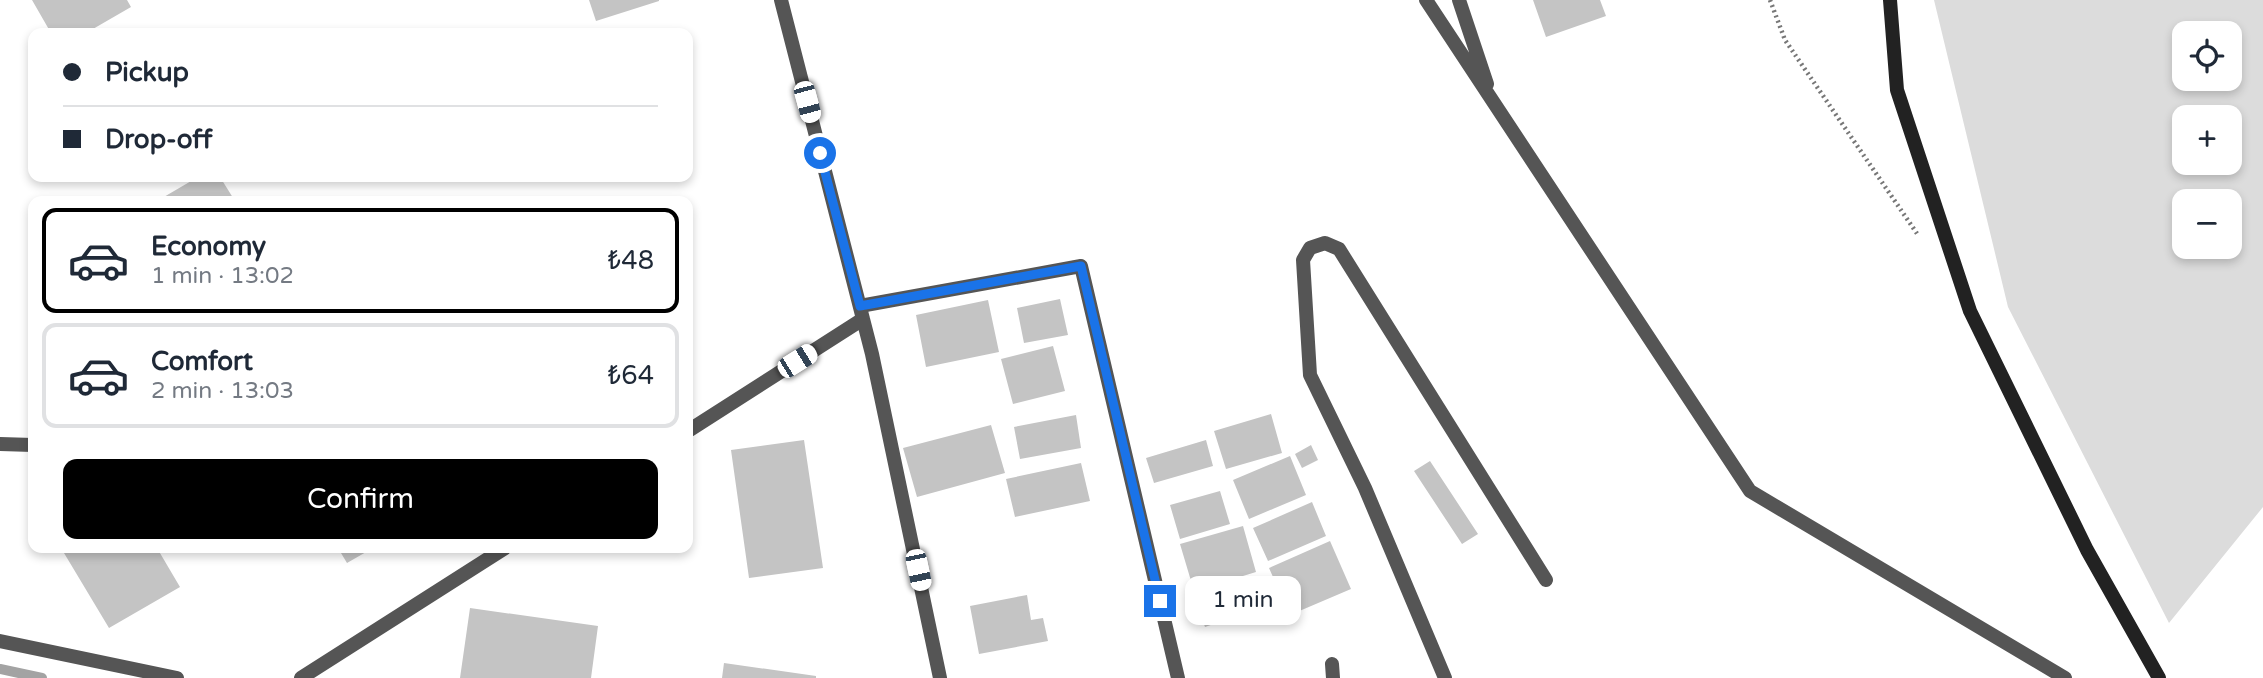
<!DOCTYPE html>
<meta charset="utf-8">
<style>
:root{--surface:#fff;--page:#f2f2f3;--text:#1f2937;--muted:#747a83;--line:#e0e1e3;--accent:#000}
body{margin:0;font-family:"Varela Round",sans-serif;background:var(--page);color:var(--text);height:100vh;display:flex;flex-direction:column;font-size:26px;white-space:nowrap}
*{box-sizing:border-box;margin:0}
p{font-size:23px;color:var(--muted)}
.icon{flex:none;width:38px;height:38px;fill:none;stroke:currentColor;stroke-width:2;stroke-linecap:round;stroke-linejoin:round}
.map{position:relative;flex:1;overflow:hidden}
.side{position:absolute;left:28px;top:196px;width:665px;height:357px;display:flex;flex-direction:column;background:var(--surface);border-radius:14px;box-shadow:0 4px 10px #0003}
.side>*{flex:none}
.guide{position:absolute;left:28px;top:28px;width:665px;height:154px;border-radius:14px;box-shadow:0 4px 10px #0003;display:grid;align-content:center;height:154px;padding:0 35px;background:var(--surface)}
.tools{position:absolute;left:2172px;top:21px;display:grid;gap:14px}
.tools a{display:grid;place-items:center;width:70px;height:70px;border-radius:14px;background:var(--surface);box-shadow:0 4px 10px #0003;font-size:35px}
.end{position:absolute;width:32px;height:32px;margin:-16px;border:9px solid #1a73e8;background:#fff;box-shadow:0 0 0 4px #fff}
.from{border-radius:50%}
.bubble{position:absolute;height:49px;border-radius:14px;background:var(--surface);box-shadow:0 4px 10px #0003;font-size:23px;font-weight:600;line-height:49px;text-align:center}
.car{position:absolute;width:21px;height:42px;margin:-21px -10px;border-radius:9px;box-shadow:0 0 5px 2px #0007;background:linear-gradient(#fff 24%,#345 0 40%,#fff 0 76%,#345 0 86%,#fff 0)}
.guide b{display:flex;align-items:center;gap:24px;height:66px;font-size:26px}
.guide b+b{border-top:2px solid var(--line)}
.guide i{width:18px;height:18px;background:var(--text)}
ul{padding:12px 0 0;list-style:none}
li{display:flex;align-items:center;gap:21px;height:105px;margin:0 14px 10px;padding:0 21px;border:4px solid var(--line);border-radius:14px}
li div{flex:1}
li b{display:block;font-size:26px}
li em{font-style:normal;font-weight:600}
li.current{border-color:var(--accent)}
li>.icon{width:63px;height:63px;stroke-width:1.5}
.button{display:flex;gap:14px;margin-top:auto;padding:14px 35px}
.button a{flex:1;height:80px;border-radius:14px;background:var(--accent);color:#fff;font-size:28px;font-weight:600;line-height:80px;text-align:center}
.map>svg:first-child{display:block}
.green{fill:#dcdcdc;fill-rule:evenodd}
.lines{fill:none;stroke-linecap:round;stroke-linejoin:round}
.stream{stroke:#a3a3a3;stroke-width:10}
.building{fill:#c4c4c4}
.path{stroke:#777;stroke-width:4.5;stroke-dasharray:2 3.5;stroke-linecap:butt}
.lane{stroke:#555;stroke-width:14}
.street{stroke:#555;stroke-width:14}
.secondary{stroke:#222;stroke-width:14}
.route{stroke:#1a73e8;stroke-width:9}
</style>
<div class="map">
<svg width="2263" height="678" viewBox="0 0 2263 678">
<rect width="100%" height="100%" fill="#fff"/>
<path class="green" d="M1934,0H2263V507L2169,623L2008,307ZM2184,33H2230V79H2184ZM2184,117H2230V163H2184ZM2184,201H2230V247H2184Z"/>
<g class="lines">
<path class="stream" d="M0,669L42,678"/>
</g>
<path class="building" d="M32,0H127L131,7L86,33H51Z
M589,0H659V1L596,21Z
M1533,0H1600L1606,16L1546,37Z
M198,177H220L235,201H157Z
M1060,299L1068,335L1024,343L1017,308Z
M988,300L999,352L926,367L916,315Z
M1053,346L1065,391L1013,404L1001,359Z
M1271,414L1282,453L1226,469L1214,431Z
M1076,415L1081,448L1020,459L1014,427Z
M991,425L1005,473L917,497L903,448Z
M804,440L823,568L749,578L731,450Z
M1206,440L1213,466L1154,483L1146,458Z
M1311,445L1318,460L1302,468L1295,454Z
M1290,456L1306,495L1249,519L1233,480Z
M1430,461L1478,534L1462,544L1414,471Z
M1081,463L1090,501L1015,517L1006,479Z
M1220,491L1230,524L1180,539L1170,505Z
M1312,502L1326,536L1268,561L1253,528Z
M1243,526L1256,572L1194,591L1180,544Z
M1330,541L1351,589L1290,615L1269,568Z
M61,548H157L180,587L109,628Z
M338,548H373L347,563Z
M1231,584L1242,614L1205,627L1194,597Z
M1027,595L1031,620L1043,618L1048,641L979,654L970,606Z
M470,608L598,626L591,678H460Z
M724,663L816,676V678H722Z"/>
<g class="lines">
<path class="path" d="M1770,0L1785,40L1918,235"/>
<path class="lane" d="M0,444L33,445"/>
<path class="street" d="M781,0L872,354L940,678
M1426,0L1750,491L2065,678
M1459,0L1487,84
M860,306L1081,266L1178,678
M688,431L863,319
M0,641L177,678
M1332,664L1333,678
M301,678L505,548
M1445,678L1365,488L1310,375L1303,260L1310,248L1325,243L1339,249L1546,580"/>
<path class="secondary" d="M1890,0L1897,90L1970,311L2087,550L2159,678"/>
</g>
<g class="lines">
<path class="route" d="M820,153L860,306L1081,266L1160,601"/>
</g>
</svg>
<div class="tools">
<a><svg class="icon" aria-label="locate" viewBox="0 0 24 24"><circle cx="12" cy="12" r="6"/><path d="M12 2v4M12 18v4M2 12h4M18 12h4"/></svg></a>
<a>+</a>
<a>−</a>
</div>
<i class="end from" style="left:820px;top:153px"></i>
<i class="end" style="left:1160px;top:601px"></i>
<div class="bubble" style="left:1185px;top:576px;width:116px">1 min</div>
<i class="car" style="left:807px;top:102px;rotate:165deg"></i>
<i class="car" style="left:797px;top:361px;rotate:58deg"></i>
<i class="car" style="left:918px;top:570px;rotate:168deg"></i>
<div class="guide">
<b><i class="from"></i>Pickup</b>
<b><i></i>Drop-off</b>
</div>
<section class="side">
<ul>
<li class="current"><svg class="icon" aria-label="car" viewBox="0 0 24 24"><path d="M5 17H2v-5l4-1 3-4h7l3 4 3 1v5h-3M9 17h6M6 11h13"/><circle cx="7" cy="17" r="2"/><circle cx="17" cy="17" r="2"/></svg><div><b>Economy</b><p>1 min · 13:02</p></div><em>₺48</em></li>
<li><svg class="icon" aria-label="car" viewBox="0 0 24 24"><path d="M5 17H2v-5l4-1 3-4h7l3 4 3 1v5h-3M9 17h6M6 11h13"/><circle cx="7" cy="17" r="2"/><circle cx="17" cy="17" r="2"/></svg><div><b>Comfort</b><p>2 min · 13:03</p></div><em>₺64</em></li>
</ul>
<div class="button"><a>Confirm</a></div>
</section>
</div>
